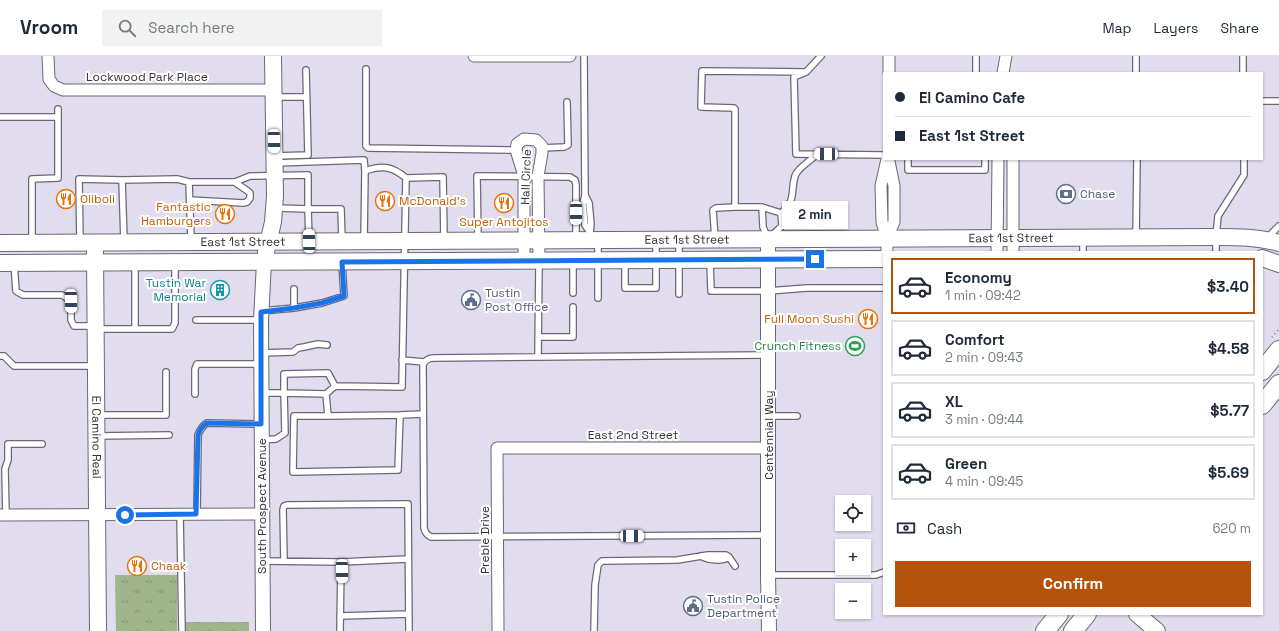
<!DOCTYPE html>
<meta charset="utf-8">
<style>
:root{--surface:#fff;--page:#f2f2f3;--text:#1f2937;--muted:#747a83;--line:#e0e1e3;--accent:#b45309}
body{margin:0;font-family:"Space Grotesk",sans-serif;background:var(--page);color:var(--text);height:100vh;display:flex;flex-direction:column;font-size:15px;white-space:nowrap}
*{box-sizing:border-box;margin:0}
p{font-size:13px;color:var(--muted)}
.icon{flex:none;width:22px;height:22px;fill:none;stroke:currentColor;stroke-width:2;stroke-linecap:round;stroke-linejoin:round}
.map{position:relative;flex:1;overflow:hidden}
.side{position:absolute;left:883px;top:195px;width:380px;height:364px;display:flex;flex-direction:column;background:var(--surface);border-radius:0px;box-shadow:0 1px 3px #0004}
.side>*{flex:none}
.hud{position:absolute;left:883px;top:16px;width:380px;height:88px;border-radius:0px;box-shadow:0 1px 3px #0004;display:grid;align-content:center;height:88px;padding:0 12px;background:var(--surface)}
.fabs{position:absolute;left:835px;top:439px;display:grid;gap:8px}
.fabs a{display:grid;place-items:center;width:36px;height:36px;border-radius:0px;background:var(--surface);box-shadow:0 1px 3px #0004;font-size:20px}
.end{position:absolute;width:18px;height:18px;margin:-9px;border:5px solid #1a73e8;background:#fff;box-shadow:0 0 0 2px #fff}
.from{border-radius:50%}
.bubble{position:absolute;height:28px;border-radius:0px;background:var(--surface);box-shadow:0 1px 3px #0004;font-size:13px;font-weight:700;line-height:28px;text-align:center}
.car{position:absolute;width:12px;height:24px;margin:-12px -6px;border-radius:5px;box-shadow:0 0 3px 1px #0007;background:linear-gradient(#fff 24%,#345 0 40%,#fff 0 76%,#345 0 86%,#fff 0)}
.hud b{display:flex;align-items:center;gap:14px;height:38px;font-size:15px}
.hud b+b{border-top:1px solid var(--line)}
.hud i{width:10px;height:10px;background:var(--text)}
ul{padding:7px 0 0;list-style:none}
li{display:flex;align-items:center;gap:12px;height:56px;margin:0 8px 6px;padding:0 4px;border:2px solid var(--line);border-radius:0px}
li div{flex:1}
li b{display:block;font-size:15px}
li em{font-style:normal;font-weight:700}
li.current{border-color:var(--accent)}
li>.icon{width:36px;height:36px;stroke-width:1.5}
.pay{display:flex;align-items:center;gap:10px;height:44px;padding:0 12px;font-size:15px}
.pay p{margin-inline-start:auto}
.action{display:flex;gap:8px;margin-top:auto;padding:8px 12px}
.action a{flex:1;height:46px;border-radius:0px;background:var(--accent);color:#fff;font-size:16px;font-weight:700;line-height:46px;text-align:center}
header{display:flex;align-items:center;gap:24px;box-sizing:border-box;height:56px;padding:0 20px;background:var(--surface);border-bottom:1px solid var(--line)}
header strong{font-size:19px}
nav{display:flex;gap:22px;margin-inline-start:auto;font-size:14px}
.search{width:280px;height:36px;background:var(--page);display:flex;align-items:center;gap:10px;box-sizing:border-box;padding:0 14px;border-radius:0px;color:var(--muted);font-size:15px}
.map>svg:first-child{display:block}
.grass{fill:url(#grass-tufts)}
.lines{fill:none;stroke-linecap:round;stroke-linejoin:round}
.service-casing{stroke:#6c6777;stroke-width:8}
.minor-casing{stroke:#6c6777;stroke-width:13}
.tertiary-casing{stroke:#6c6777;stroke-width:16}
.secondary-casing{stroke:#6c6777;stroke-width:18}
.primary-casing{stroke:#6c6777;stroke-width:20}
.path{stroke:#908d9a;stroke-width:2;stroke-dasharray:1 3;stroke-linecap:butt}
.service{stroke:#fff;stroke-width:5.5}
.minor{stroke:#fff;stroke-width:11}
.tertiary{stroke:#fff;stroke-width:14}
.secondary{stroke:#fff;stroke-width:16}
.primary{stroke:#fff;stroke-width:18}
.route{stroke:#1a73e8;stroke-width:5}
.labels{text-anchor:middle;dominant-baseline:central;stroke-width:4;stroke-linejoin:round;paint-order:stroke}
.street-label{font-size:12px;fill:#343239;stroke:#fff}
.service-label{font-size:12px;fill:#4e5e75;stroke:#fff;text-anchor:start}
.food-label{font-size:12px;fill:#c56008;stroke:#fff;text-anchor:start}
.culture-label{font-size:12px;fill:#0d838f;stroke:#fff;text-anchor:end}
.leisure-label{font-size:12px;fill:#27864d;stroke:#fff;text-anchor:end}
</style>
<header>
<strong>Vroom</strong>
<div class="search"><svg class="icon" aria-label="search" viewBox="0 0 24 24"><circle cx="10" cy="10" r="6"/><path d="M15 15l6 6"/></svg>Search here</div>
<nav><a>Map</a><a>Layers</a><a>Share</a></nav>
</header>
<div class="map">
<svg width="1279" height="575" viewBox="0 0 1279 575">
<defs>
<pattern id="grass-tufts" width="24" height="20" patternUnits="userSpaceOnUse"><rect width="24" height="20" fill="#a1b58c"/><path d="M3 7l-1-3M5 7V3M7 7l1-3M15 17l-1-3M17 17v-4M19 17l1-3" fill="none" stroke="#849473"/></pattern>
</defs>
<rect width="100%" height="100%" fill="#e1dcee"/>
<path class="grass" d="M115,519H177V575H116Z
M185,566H249V575H185Z"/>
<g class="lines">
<g class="service-casing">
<path id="service" d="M584,0L585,139L583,148L585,169L589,175
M821,0L806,16L794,21L796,98L884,99
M976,0V17
M1136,0V17
M1243,0V17
M366,13V90L368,92L516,94
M274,41H306
M1262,45H1279
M0,61H58
M542,92L564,91L568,89L567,46
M275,100L308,99L306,14
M908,103V114H985V103
M275,107L364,104L365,115
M406,122L443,121L444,184
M189,126L191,184
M585,139L589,147L591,168L590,177
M190,144L243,147L247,146L250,142V137C245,132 239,130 235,126
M762,151L763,171L768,183L782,170L781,157L762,151H735V53L734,52L701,51L702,15L806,16
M781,157C797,143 790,137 795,120C798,111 811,105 817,98
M1136,181L1137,103
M1268,181L1279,170
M1083,182V196
M715,183L713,154L716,152L735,151
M478,184L477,120L570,121L575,124L576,129V182
M124,185L122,124L177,123L189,126H235L250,120L308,119V153L276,152
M309,185L308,153H341L342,184
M32,186V123L58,122V53
M80,186L79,123L122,124
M679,186V238
M1216,196V181L1218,160L1244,119V103
M710,205L711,235H768L807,232H884
M625,206V232H656V186
M14,207L16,235L23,239H62L71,245V264L74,270H94
M294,233V252
M573,237V206
M598,242V186
M262,255L294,252L322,247L344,240L342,206
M196,264H260
M98,273H172L175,267V208
M135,273V207
M538,281H573V251
M261,297L293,296L298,292L304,291L318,288L327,289
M0,300H4L14,310H95
M538,301L539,206
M402,304L424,306
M261,337H284V318L328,317L335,330L402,331L406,122C392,110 381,109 365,115L364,184
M195,338V313L197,308H261
M326,338L328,360H294L293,416L398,414L400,359L423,358
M98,359H166V316
M328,360L400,359
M769,360H797
M98,380L169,379
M261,384L276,383L285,377L284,337L326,338L335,330
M180,458L182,575
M197,458L198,379C200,374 202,370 207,367L261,368
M6,459L5,413L8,404V388H42
M767,479L431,481C427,479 425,477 424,472L423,309C425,304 428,302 434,302L768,299
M701,500C708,504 722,506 729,501
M263,505L341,506L340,575
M284,505L283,454L284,450L287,449L408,448L409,575
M341,506L408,503
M768,519H876L884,516
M340,560L409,558
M594,575L595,529L598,509L602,505L677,504L708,499H726L729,501L735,510"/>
</g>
<g class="minor-casing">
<path id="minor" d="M48,0L49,23L54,30L63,34H274
M474,0H570
M889,17V0
M1003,17L1006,0
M1013,103V196
M887,182L894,166V130L889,105
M887,196V182L882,166L881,130L887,103
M997,196L998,103
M524,204V120L516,94L517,88L524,83L536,84L542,90V97L538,120L539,204
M0,459L262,458
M498,575L497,392H769"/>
</g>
<g class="tertiary-casing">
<path id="tertiary" d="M768,183V519L769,575
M263,575L261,264L264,206"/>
</g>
<g class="secondary-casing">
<g id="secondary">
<path id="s1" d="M0,187L1216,181C1238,181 1258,181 1279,187"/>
<path id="s2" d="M95,196L98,575"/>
<path d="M266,196L273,166L275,140L273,0"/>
<path d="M1262,202L1279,208"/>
<path d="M0,207L884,203"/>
<path d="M1137,558L1157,575"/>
</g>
</g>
<g class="primary-casing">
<path id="primary" d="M1262,315L1279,294
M1262,349L1279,328
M1045,575L1059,558
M1073,575L1087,558"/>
</g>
<path class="path" d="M1272,281L1279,273"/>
<use href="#service" class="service"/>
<use href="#minor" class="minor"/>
<use href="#tertiary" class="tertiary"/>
<use href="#secondary" class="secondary"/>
<use href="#primary" class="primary"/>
</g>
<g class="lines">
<path class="route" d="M125,459L196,458L198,379C200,373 202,370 207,367L261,368V256L294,252L322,247L344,240L342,206L815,203"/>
</g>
<defs>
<g id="bank-ring" transform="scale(1)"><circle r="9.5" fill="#fff" stroke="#5c6f8a" stroke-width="1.5"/><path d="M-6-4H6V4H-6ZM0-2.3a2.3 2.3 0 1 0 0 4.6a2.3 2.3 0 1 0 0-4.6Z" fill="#5c6f8a"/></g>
<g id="restaurant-ring" transform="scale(1)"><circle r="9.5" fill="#fff" stroke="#e8710a" stroke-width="1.5"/><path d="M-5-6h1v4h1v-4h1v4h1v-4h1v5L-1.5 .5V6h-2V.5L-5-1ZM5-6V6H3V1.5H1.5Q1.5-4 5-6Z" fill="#e8710a"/></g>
<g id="building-ring" transform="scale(1)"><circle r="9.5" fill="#fff" stroke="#0f9aa8" stroke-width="1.5"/><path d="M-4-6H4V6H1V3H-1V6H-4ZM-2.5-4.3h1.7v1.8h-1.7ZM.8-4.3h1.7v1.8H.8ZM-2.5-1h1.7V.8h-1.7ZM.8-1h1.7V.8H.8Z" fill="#0f9aa8"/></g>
<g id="civic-ring" transform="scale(1)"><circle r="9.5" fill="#fff" stroke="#5c6f8a" stroke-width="1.5"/><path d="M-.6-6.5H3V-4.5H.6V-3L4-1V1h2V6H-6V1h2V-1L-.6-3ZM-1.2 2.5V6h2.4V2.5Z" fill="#5c6f8a"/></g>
<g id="stadium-ring" transform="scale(1)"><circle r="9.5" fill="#fff" stroke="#2e9e5b" stroke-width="1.5"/><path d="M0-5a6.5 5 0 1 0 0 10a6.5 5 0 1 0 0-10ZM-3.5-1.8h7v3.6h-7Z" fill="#2e9e5b"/></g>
</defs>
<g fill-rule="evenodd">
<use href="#bank-ring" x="1066" y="138"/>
<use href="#restaurant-ring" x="66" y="143"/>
<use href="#restaurant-ring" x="385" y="145"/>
<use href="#restaurant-ring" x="504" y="147"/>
<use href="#restaurant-ring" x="225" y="158"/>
<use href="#building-ring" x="220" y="234"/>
<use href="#civic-ring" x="471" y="244"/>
<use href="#restaurant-ring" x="868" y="263"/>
<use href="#stadium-ring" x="855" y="290"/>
<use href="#restaurant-ring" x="137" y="510"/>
<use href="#civic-ring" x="693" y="550"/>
</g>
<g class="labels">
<g class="street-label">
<text x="147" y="21">Lockwood Park Place</text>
<text transform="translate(526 121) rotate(-88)">Hall Circle</text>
<text stroke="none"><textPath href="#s1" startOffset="1011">East 1st Street</textPath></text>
<text stroke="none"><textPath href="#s1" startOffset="687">East 1st Street</textPath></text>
<text stroke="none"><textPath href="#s1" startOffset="243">East 1st Street</textPath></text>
<text x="633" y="379">East 2nd Street</text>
<text transform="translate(769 379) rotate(-90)">Centennial Way</text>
<text stroke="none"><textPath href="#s2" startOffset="185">El Camino Real</textPath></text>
<text transform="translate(262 450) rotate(-90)">South Prospect Avenue</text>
<text transform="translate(485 484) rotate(-90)">Preble Drive</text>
</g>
<g class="service-label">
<text x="1080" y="138">Chase</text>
<text x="485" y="237">Tustin<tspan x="485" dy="14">Post Office</tspan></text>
<text x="707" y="543">Tustin Police<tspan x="707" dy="14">Department</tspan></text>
</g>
<g class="food-label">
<text x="80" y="143">Oliboli</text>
<text x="399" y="145">McDonald's</text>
<text x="211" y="151" text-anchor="end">Fantastic<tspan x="211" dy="14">Hamburgers</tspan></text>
<text x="504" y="166" text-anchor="middle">Super Antojitos</text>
<text x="854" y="263" text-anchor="end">Full Moon Sushi</text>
<text x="151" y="510">Chaak</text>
</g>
<g class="culture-label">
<text x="206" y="227">Tustin War<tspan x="206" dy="14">Memorial</tspan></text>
</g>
<g class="leisure-label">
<text x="841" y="290">Crunch Fitness</text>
</g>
</g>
</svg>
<div class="fabs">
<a><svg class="icon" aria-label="locate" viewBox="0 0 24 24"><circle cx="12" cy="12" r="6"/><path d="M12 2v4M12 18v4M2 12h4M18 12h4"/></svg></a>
<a>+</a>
<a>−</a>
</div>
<i class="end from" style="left:125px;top:459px"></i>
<i class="end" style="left:815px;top:203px"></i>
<div class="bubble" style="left:782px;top:145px;width:66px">2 min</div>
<i class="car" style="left:274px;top:85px;rotate:179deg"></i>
<i class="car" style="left:826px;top:98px;rotate:271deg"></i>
<i class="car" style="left:576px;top:157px;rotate:180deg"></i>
<i class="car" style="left:309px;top:185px;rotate:359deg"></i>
<i class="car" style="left:71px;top:245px;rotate:179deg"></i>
<i class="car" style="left:632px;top:480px;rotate:90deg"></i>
<i class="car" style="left:342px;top:515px;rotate:179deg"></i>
<div class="hud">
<b><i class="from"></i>El Camino Cafe</b>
<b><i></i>East 1st Street</b>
</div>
<section class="side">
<ul>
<li class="current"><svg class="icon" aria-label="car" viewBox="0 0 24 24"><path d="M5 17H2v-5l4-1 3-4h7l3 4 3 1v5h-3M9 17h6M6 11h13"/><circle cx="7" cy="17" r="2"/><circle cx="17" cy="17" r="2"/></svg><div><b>Economy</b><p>1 min · 09:42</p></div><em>$3.40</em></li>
<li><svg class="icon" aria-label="car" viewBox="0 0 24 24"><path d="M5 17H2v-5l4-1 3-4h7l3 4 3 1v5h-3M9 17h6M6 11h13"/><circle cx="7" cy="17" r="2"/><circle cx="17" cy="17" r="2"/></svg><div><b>Comfort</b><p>2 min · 09:43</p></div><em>$4.58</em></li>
<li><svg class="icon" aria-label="car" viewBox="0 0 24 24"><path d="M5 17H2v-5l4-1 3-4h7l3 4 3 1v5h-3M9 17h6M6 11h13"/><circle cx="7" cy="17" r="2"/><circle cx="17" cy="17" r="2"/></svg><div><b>XL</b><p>3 min · 09:44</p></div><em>$5.77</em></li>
<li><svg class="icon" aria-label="car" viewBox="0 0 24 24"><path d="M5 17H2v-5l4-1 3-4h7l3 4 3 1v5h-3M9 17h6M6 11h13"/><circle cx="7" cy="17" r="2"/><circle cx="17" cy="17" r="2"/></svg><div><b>Green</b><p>4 min · 09:45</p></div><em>$5.69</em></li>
</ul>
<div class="pay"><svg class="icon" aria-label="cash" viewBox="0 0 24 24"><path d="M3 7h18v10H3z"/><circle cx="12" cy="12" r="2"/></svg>Cash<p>620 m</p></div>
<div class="action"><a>Confirm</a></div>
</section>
</div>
